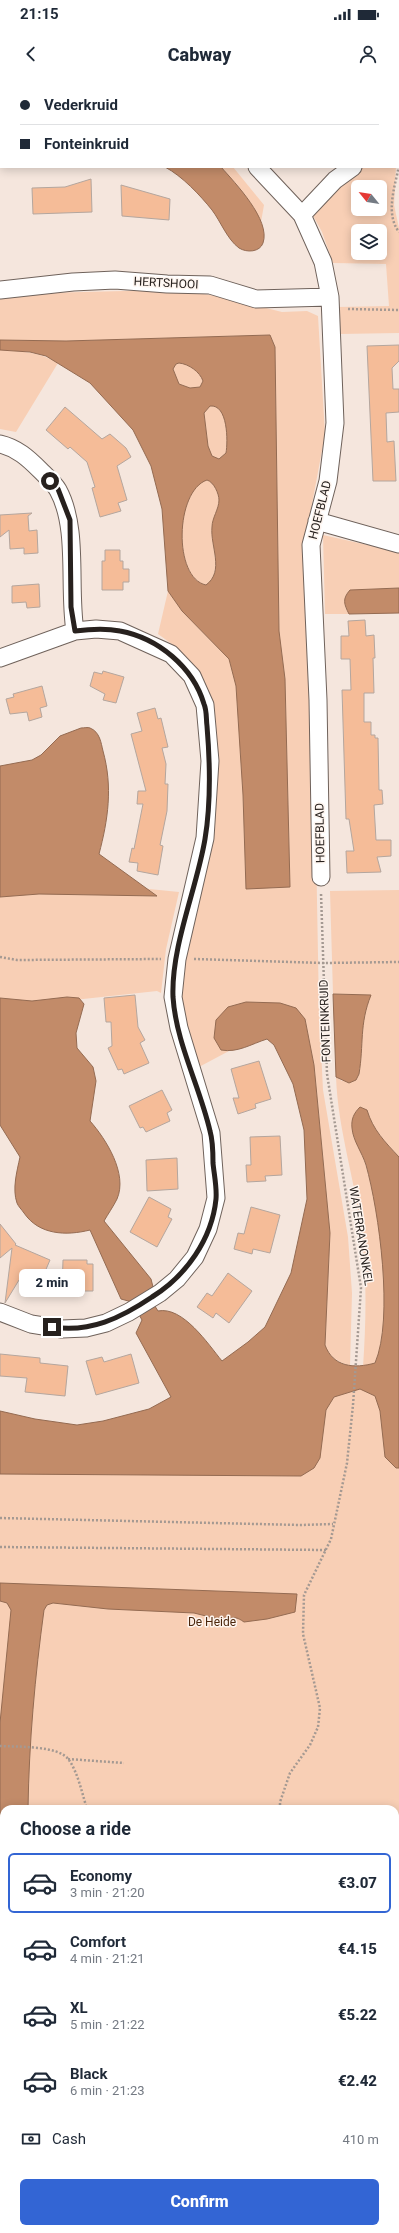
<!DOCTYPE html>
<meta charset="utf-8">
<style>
:root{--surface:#fff;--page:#f2f2f3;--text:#1f2937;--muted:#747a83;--line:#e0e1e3;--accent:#3365d4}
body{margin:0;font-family:Roboto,sans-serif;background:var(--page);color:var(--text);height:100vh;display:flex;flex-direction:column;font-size:15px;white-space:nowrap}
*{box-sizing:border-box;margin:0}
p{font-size:13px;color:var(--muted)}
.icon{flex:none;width:22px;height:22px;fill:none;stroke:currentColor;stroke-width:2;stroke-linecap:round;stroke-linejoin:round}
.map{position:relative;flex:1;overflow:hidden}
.sheet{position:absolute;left:0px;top:1725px;width:399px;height:428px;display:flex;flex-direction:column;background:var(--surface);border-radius:12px 12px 0 0;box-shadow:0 2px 10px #0003}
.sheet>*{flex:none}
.hud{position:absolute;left:0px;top:0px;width:399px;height:88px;box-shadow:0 2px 10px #0003;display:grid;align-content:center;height:88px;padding:0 20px;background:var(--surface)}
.needle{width:26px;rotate:300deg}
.buttons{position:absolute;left:351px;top:100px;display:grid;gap:8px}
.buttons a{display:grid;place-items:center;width:36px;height:36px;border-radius:6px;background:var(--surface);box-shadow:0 2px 10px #0003;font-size:20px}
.end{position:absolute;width:18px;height:18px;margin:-9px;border:5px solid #27211e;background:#fff;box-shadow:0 0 0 2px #fff}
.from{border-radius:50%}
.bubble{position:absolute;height:28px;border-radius:6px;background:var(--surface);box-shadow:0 2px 10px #0003;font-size:13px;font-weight:800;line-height:28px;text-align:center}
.hud b{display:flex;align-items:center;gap:14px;height:38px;font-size:15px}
.hud b+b{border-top:1px solid var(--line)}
.hud i{width:10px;height:10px;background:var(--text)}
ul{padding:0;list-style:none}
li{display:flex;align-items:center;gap:12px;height:60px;margin:0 8px 6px;padding:0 12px;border:2px solid transparent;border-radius:6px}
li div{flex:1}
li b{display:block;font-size:15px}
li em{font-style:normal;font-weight:800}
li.on{border-color:var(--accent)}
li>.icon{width:36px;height:36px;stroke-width:1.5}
h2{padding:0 20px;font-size:18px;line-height:48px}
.pay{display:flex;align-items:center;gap:10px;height:44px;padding:0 20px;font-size:15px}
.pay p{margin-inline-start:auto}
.button{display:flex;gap:8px;margin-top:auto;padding:8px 20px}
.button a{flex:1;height:46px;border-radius:6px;background:var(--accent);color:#fff;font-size:16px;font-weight:800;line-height:46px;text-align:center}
.status{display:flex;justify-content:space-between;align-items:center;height:28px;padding:0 20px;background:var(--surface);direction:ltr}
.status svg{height:11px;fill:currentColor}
header{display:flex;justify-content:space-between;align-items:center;height:52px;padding:0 20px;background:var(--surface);font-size:18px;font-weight:800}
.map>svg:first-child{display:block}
.green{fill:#f8cfb5;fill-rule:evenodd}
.water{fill:#c28b69;stroke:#946b52;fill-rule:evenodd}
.building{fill:#f5bc98;stroke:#b4a69e}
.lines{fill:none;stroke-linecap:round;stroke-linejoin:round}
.street-casing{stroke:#6f625b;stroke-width:19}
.path{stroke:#a49992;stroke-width:2.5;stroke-dasharray:2 2;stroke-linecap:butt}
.street{stroke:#fff;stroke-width:17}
.route{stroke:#27211e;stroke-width:5}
.labels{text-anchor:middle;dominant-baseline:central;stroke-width:3;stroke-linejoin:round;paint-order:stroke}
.street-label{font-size:12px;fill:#27211e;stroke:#fef5ef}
.park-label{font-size:12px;fill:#4c270c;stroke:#fef5ef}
</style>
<div class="status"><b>21:15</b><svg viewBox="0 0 49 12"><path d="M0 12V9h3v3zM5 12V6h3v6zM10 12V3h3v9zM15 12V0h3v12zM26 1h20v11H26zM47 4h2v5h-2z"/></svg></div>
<header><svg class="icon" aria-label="back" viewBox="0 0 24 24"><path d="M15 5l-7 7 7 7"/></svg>Cabway<svg class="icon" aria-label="person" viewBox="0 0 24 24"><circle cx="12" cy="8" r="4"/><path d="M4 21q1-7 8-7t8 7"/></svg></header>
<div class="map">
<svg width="399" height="2153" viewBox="0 0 399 2153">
<rect width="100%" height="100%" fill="#f5e6dd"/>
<path class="green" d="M26,0H162L163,1H22Z
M221,87H233L264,125L261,142L239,107Z
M363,87H396L394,125L399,148V253L339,254L338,227L389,226L386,184L333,183L322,152L310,130ZM358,107H380V129H358ZM358,151H380V173H358Z
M124,211H185L222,217L282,232L307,231L318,236L325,354L310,435L319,930L323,1010L348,1157L352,1213L350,1286C337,1281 330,1278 325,1265L330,1153L314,985L305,939L221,970L229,971L197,988L181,923L182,894L213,730L198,593L176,567L158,554L168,511L182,531L229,579L237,608L243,715L246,808L290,807L285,599L279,551L275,267L270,255L66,261L0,260V219L43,213Z
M0,270C22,271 39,272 58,283L16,352L0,349Z
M179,283C189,284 200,292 203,301L200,307L190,308L179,304L173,289L176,284Z
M210,326C228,324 228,361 226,373L219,379L212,376L208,366L204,333Z
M207,400C214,402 219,414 219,420C219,429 213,438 212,447C210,466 224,491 206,505C173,498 175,410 207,400Z
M323,455L399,472V508L350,510L345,526L349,534H325Z
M0,794L179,812L166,869L161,913L157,911L37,924L0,930Z
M399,810V1077C385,1062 373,1050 367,1030L353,1056C380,1099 395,1237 375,1283L363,1287C366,1243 367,1199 362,1156C356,1103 338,1051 336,997L342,1001L356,1000L359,994C364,964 359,946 370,915L333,914L330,811Z
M321,1293L399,1307V2153H0V1358L194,1357ZM4,1729H395V2149H4Z"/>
<path class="water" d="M165,87H221C235,103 271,140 263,163C260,172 247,173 239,168C227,159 221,142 212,130C200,115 182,96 165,87Z
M270,255L275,267L279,551L285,599L290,807L246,809L243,715L236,606L229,579L182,531L168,511L162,429L151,386L133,350L90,303L46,276L30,272L0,270V260L66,261ZM179,283C189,284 200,292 203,301L200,307L190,308L179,304L173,289L176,284ZM210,326C228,324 228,361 226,373L219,379L212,376L208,366L204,333ZM207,400C214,402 219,414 219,420C219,429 212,438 212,447C210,466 225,491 206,505C173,498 175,411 207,400Z
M399,508V533L349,534C344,524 342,519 350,510Z
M81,648C84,648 88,647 90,648C100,652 101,663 103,671C113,707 108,740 99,774L157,816L39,814L0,817V686L32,680L41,675L60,656Z
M333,914L371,915C359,945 364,964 359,994L356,1000L349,1003L336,997Z
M67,917L79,918L84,924L76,953L77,968L93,987L96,1001L90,1041C106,1059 128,1094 117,1119C113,1127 108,1134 104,1141L151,1199L153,1207L146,1212L158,1231C183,1226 208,1264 222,1281L248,1262L265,1247L291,1193L307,1119L304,1050L293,1004L274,965L267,959C251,964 238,973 221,970L214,958L216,940L228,927L246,922L280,923L296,928L305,939L314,985L330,1153L325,1265C333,1287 354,1289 375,1283C394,1239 379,1131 366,1085C362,1072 353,1061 352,1048C351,1039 354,1033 360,1027L367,1030C373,1050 385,1062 399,1077V1388H396L385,1377L380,1331L375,1316L360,1309L334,1317L326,1330L320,1378L314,1388L301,1396L0,1394V1331L35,1339L77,1345L103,1341L149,1329L171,1317L136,1253L142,1240L132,1222L121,1219L90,1150C66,1156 39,1155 24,1133C22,1130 18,1126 17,1123C12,1109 17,1091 20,1077L0,1045V918L32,921Z
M0,1503L297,1514L295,1532L267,1539L244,1542C237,1537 233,1536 226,1541L194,1533L108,1529L53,1523L47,1525L44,1530C35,1596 29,1662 28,1729H4V1834L0,1833V1643L11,1530L7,1523L0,1521Z
M2,1863H4V2149H28L19,2153H0V1864Z
M395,2084H399V2106L395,2108Z
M339,2149H363L362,2153H339Z"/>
<path class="building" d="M91,99L92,132L33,134L32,108L65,107Z
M121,105L170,119L169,140L122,136Z
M399,265V281L392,288L393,309H399V332L386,333L387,362L394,361L396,401H373L367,266Z
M65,327L102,359L110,354L126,368L131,377L117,386L127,420L118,423L121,431L100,437L92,408L95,407L87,382L70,367L68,369L46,350Z
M32,433L28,436L29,451L37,450L38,473L24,474V468L10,469L9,450L0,457V435Z
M105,470H120V481H123V489H129V502H123V510H102V481H105Z
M39,504L40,527L27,528L26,522L12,523V506Z
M365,540L366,556L374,555L375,578H373L374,613H364V642H371V655H375V658H378L379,710H382L383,724L374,725L376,760H391V776L377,777L381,792L347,793L346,771H354L349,739H346L342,610H351L350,579H341V556H349L348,541Z
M103,591L124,597L116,623L103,620L105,614L90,606L94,592L102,594Z
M42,606L47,626L40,628L42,637L29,641L27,632L10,634L6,619L14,617L13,614Z
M155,628L158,639L161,638L168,667L162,668L166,684L165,704H168L167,731L160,765L163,766L158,795L137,791L138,783L129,782L132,768L134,769L143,724H137L138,711H146L131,654L142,651L137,633Z
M135,915L138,947L145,960L140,963L149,983L124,994L122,989L118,990L108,968L112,966L111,942H106L104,918Z
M259,981L271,1019L255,1024L256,1028L238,1034L233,1018H239L231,989Z
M162,1010L172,1030L167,1033L170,1041L146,1052L143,1047L140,1048L129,1026Z
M280,1056L282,1095L265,1096L266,1101L247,1102L246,1085H251L250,1057Z
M177,1078L178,1109L147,1111L146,1080Z
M149,1117L171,1129L168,1137L172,1139L157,1167L130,1152Z
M251,1127L280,1135L270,1173L253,1169L252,1174L234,1169L238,1153L244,1154Z
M0,1144L16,1164L15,1165L50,1180L38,1208L19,1200L5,1223L12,1168L0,1178Z
M63,1180H87V1184H93V1211H62Z
M228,1193L252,1211L229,1243L216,1233L213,1238L197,1227L207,1213L212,1216Z
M0,1274L40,1278V1283L68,1286L65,1316L25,1312L27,1298L0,1296Z
M131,1274L139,1303L96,1315L86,1281L102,1277L104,1282Z"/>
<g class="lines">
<g class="street-casing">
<path id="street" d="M186,0L187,1
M375,0V1
M398,44L399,46
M257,87L302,135L323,182L330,217L335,343L328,401L311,465L318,620L321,797
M302,135L335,100L353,87
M0,210L73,202L115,200L167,204L210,205L256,219L330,217
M0,364C17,368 28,378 40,390C46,396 54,403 58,410C79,448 68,507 75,551
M317,441L399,464
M0,578L75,551L96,549L120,551L171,574L192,596L205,625L210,681L205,758L177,879L173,917L179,948L211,1053L216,1118L208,1149L195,1177L177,1199L160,1213L129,1232L106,1243L86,1248L62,1249L31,1244L0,1232"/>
</g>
<path class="path" d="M5,1L11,0
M0,2H1
M399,86C395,106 385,134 399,152
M348,229L399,230
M0,877L17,880L161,879
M194,879L323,883L399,882
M0,1438L300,1445L333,1444
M0,1467L326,1470
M0,1666C16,1667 59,1665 69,1680C78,1693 82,1713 87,1729
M68,1679L124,1683
M280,1729V1722L290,1693L310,1665L318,1647L320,1628L303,1554L304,1515L331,1459L347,1383L353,1325L361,1208L327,994L321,813
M0,1854L4,1855
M395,2028L399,2034
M315,2153L316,2149"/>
<use href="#street" class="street"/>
</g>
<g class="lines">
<path class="route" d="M50,401L58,409L70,440L71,527L75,551C90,549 106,548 120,551C158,558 193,587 204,624C207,631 206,639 207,646C210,682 211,723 205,759C197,808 171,866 173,917C176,963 200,1007 210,1051C213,1061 213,1073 213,1083C214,1094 217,1107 216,1119C212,1159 186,1196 152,1217C121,1238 90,1253 52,1247"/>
</g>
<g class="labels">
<g class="street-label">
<text transform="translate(166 203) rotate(3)">HERTSHOOI</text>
<text transform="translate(320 430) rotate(-76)">HOEFBLAD</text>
<text transform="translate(320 753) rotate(-91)">HOEFBLAD</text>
<text transform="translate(325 941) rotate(-92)">FONTEINKRUID</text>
<text transform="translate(361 1156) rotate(81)">WATERRANONKEL</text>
</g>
<g class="park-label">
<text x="212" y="1542">De Heide</text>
</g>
</g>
</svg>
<div class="buttons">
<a><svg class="needle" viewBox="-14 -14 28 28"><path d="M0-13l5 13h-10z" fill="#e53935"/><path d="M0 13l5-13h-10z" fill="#747a83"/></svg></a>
<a><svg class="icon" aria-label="layers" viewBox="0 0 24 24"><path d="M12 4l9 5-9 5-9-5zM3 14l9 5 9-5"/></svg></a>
</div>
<i class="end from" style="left:50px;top:401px"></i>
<i class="end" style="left:52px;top:1247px"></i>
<div class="bubble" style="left:19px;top:1189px;width:66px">2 min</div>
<div class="hud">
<b><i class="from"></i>Vederkruid</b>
<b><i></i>Fonteinkruid</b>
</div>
<section class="sheet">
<h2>Choose a ride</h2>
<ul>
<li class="on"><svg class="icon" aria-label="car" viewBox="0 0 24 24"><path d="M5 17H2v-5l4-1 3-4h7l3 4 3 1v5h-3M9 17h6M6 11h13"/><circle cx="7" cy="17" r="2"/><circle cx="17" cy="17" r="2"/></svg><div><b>Economy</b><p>3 min · 21:20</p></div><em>€3.07</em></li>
<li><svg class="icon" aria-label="car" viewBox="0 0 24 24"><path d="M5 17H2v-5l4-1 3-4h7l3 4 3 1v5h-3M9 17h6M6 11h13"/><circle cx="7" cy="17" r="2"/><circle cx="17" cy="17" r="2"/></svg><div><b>Comfort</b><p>4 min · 21:21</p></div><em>€4.15</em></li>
<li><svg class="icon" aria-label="car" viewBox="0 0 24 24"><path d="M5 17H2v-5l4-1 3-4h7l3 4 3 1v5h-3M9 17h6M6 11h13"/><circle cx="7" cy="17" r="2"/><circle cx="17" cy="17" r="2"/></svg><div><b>XL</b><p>5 min · 21:22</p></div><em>€5.22</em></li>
<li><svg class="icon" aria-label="car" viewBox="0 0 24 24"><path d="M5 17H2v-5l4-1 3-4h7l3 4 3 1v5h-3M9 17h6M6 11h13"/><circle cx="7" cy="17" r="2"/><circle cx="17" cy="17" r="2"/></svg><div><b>Black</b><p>6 min · 21:23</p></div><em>€2.42</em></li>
</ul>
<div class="pay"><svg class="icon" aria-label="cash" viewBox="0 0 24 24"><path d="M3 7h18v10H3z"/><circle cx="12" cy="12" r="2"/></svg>Cash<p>410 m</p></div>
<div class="button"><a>Confirm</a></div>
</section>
</div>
